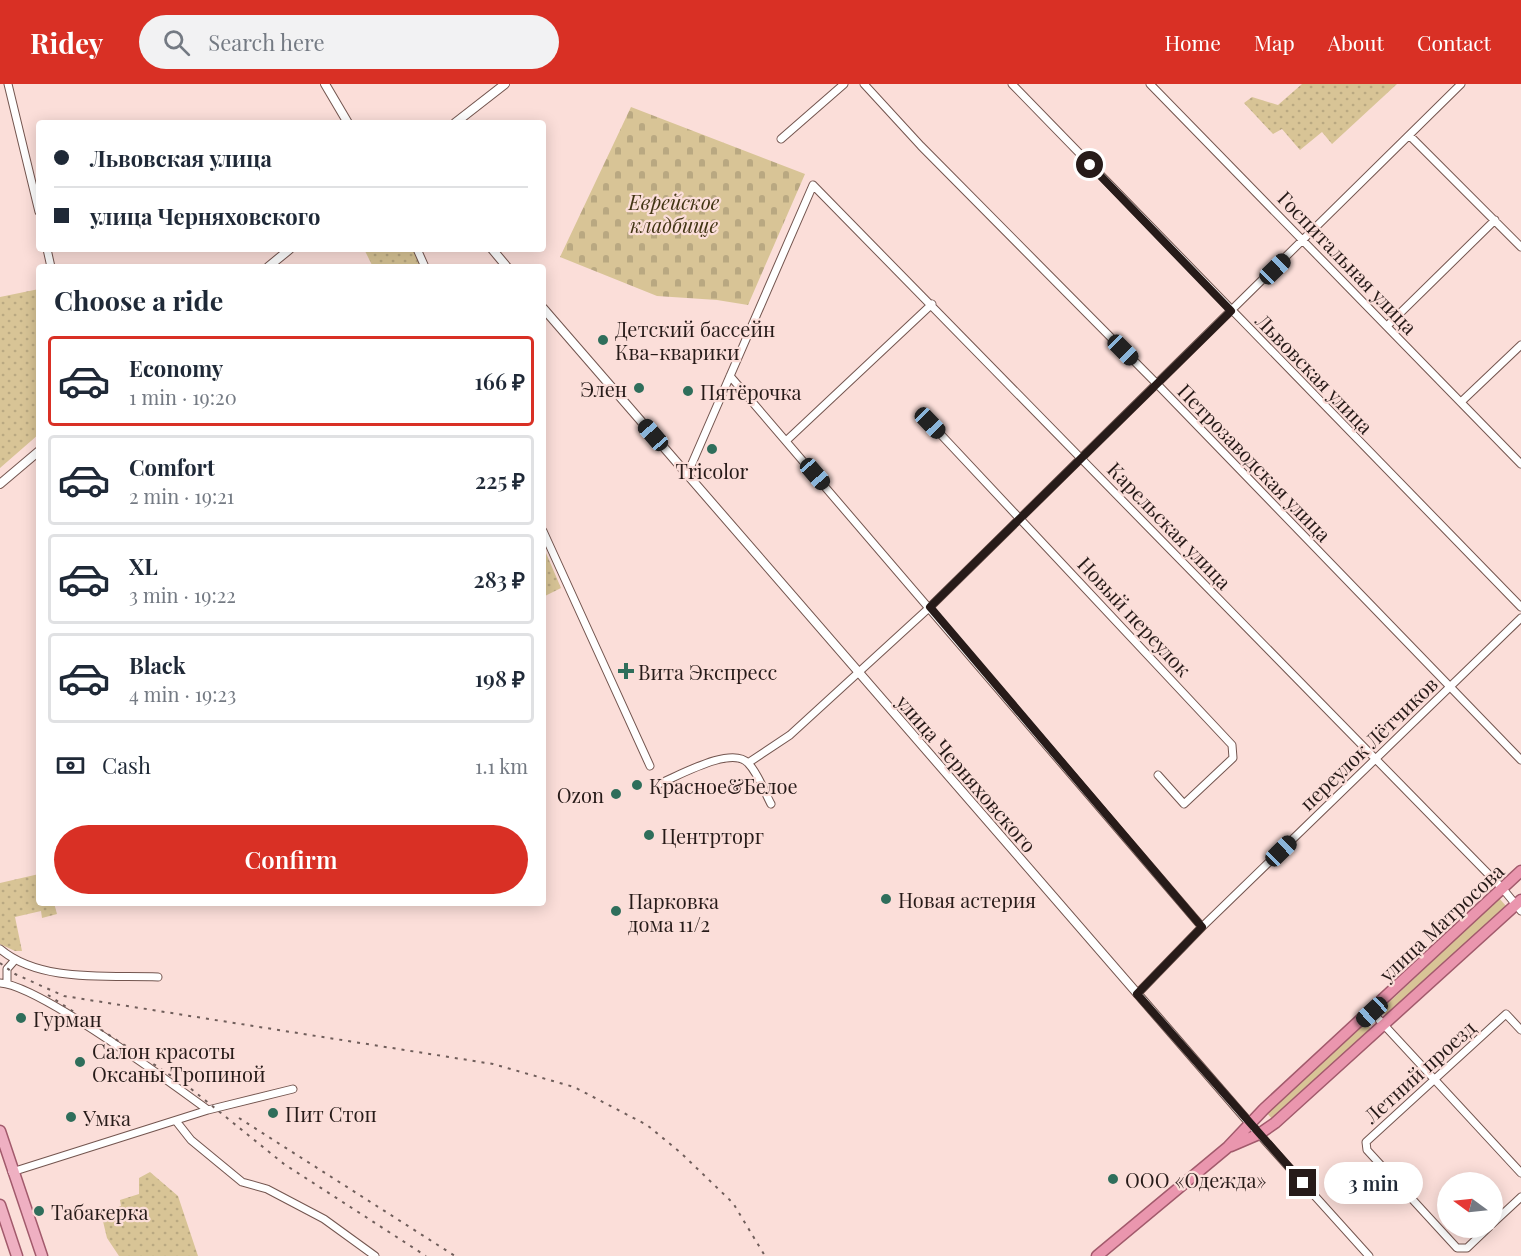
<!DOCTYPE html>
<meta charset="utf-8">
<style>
:root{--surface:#fff;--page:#f2f2f3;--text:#1f2937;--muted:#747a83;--line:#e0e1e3;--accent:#d93025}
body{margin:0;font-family:"Playfair Display",serif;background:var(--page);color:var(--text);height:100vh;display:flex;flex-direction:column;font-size:22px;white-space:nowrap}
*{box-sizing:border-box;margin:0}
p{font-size:20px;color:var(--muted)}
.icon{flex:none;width:33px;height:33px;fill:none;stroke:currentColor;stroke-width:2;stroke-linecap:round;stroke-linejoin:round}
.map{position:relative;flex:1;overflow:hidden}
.sheet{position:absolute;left:36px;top:180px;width:510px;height:642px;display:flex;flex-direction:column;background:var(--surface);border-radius:6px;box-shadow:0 3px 15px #0003}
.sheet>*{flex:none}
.banner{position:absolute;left:36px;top:36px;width:510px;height:132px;border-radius:6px;box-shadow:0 3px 15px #0003;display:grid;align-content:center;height:132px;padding:0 18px;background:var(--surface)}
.needle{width:39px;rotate:285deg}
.buttons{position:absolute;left:1437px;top:1088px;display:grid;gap:12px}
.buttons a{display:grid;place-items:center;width:66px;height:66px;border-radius:50%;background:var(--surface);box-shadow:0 3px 15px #0003;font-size:30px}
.end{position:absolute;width:27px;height:27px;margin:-14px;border:8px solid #271b19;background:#fff;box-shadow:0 0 0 3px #fff}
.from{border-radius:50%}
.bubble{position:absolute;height:42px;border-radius:21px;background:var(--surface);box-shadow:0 3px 15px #0003;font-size:20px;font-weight:600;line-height:42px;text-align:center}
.car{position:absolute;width:18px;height:36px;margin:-18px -9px;border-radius:8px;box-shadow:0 0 4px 2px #0007;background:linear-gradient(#222 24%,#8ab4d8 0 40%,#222 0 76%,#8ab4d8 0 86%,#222 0)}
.banner b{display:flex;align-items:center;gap:21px;height:57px;font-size:22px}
.banner b+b{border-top:2px solid var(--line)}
.banner i{width:15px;height:15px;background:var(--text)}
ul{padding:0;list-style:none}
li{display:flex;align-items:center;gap:18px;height:90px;margin:0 12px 9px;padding:0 6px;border:3px solid var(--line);border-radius:6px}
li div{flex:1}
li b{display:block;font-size:22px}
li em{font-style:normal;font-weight:600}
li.current{border-color:var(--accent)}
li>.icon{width:54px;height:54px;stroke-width:1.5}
h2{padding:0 18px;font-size:27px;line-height:72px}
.pay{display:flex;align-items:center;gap:15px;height:66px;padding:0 18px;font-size:22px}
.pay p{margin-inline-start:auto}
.button{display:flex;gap:12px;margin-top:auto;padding:12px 18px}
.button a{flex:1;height:69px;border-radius:36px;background:var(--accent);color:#fff;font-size:24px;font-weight:600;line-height:69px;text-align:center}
header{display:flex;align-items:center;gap:36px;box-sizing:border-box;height:84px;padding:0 30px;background:var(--accent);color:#fff}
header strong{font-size:28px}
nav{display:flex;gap:33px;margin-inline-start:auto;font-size:21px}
.search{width:420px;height:54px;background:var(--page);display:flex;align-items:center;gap:15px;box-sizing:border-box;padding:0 21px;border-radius:33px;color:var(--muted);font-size:22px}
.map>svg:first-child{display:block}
.grass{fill:#d8c496}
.cemetery{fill:url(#cemetery-stones)}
.park{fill:url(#park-dots)}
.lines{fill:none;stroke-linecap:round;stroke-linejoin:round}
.minor-casing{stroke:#73554f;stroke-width:9}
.tertiary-casing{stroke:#73554f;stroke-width:10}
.primary-casing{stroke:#a25a6c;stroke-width:13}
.trunk-casing{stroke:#a25a6c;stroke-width:13}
.minor{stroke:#fff;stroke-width:7}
.tertiary{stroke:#fff;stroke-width:8}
.primary{stroke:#efb0c2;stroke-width:10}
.trunk{stroke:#ea96ae;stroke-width:10}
.rail{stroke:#705e5b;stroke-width:2;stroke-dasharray:3 6;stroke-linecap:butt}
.route{stroke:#271b19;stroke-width:8}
.poi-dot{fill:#2f6e5b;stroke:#fbded9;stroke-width:2}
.labels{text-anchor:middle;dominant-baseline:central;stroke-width:4.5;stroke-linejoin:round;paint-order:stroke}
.park-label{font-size:20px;font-style:italic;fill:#413413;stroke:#fbded9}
.street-label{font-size:20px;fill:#271b19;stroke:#fbded9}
.poi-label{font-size:20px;fill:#271b19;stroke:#fbded9;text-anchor:start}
</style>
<header>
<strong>Ridey</strong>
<div class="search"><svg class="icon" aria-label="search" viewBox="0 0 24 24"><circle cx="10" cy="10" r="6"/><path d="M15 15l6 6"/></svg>Search here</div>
<nav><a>Home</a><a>Map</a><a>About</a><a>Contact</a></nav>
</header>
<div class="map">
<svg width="1521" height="1172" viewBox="0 0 1521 1172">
<defs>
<pattern id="cemetery-stones" width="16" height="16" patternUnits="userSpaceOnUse" patternTransform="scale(1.5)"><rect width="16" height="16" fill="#d8c496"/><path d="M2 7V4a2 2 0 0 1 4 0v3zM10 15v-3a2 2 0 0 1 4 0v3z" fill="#b9a881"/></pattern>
<pattern id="park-dots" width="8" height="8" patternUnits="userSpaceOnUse" patternTransform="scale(1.5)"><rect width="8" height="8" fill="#d8c496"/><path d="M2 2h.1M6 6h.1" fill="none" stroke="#b9a881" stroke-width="1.8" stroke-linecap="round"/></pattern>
</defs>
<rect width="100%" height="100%" fill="#fbded9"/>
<path class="grass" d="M1499,814L1506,822L1386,932L1381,926Z
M1366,939L1372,946L1272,1035L1266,1028Z"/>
<path class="cemetery" d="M631,23L805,90L748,221L717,216L657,212L560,173Z"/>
<path class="park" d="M1302,0H1397L1332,60L1322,48L1300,66L1282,45L1273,50L1244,19L1252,13L1278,21Z
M364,165H414L422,183H391L389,180L373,183Z
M39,205V350L0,384V213Z
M543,462L561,504L543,513Z
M39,790V819H54L57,830L42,834L41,827L15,833L22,867H15L0,860V799Z
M150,1088L178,1112L198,1172H119L107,1154L101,1129L121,1122L120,1116L139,1110V1094Z"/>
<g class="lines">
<g class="minor-casing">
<path id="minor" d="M8,0L39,128
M864,0L921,62L1157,300L1521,676
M1012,0L1521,523
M1150,0L1521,380
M1410,52L1521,163
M781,55L844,0
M47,165L51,183
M417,165L425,183
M1387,242L1495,136
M730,292L1202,843
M1461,318L1521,261
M930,339L1232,661L1233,674L1184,720L1158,691
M786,357L932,220
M687,391L813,101L1503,805L1521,827
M543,447L650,682
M748,679L790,651L930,523L1461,0
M656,701C677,693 731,661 748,679C758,689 764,707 771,720
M0,865C40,899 108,891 158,893
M0,899C39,901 171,999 208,1026L293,1005
M7,900V885L14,877
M1137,910L1202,843L1521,534
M1372,928L1521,1089
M176,1037L191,1056L242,1098L267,1105L324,1135L375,1172
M1259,1050L1369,1172
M12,1088L208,1026
M1492,1140L1521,1113
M1489,1143L1467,1164H1457L1367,1066L1366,1058L1506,930L1521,946"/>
</g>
<g class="tertiary-casing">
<path id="tertiary" d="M325,0L348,39
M455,39L505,0
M492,165L507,183
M268,183L290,165
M543,224L1259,1050
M0,400L39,367"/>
</g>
<g class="primary-casing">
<path id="primary" d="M0,1047L42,1172
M0,1121L17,1172"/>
</g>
<g class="trunk-casing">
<path id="trunk" d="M1231,1062L1259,1050L1275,1039L1521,816
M1097,1172L1228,1063L1264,1025L1521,787"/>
</g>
<use href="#minor" class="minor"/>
<use href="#tertiary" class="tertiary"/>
<use href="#primary" class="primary"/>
<use href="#trunk" class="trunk"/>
<path class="rail" d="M0,879L15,890L64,912L493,980L574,1003L647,1041L681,1069L733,1119L765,1172
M48,911L190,1004L284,1080L426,1172
M239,1034L455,1172"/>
</g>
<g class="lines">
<path class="route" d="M1090,81L1231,227L930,523L1202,843L1137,910L1303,1099"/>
</g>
<g class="poi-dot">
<circle cx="603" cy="256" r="6"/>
<circle cx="639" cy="304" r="6"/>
<circle cx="688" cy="307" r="6"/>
<circle cx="712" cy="365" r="6"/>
<path d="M623 578h6v6h6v6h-6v6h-6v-6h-6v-6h6z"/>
<circle cx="637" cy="701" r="6"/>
<circle cx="616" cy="710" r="6"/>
<circle cx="649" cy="751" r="6"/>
<circle cx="886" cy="815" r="6"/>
<circle cx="616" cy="827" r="6"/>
<circle cx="21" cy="934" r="6"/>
<circle cx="80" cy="978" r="6"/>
<circle cx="273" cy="1029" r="6"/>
<circle cx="71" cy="1033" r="6"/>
<circle cx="1113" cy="1095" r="6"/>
<circle cx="39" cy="1127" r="6"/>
</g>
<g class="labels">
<g class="park-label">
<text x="674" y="117">Еврейское<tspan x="674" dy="23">кладбище</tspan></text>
</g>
<g class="street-label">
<text transform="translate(1348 178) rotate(46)">Госпитальная улица</text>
<text transform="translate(1315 289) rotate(46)">Львовская улица</text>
<text transform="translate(1255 378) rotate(46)">Петрозаводская улица</text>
<text transform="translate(1170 441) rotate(46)">Карельская улица</text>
<text transform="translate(1135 532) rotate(47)">Новый переулок</text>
<text transform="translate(1368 659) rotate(-44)">переулок Лётчиков</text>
<text transform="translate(967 689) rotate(49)">улица Черняховского</text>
<text transform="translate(1441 838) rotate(-43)">улица Матросова</text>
<text transform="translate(1419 987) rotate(-42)">Летний проезд</text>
</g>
<g class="poi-label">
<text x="615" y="244">Детский бассейн<tspan x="615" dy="23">Ква-кварики</tspan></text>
<text x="627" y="304" text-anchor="end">Элен</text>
<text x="700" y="307">Пятёрочка</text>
<text x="712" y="386" text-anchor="middle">Tricolor</text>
<text x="638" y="587">Вита Экспресс</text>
<text x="649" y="701">Красное&amp;Белое</text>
<text x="604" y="710" text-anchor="end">Ozon</text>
<text x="661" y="751">Центрторг</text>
<text x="898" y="815">Новая астерия</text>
<text x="628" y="816">Парковка<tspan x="628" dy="23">дома 11/2</tspan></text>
<text x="33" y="934">Гурман</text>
<text x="92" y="966">Салон красоты<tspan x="92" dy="23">Оксаны Тропиной</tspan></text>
<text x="285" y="1029">Пит Стоп</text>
<text x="83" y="1033">Умка</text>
<text x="1125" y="1095">ООО «Одежда»</text>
<text x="51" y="1127">Табакерка</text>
</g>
</g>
</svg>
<div class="buttons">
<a><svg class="needle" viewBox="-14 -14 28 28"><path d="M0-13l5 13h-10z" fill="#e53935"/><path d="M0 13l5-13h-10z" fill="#747a83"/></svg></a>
</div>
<i class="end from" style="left:1090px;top:81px"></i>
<i class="end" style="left:1303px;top:1099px"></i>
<div class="bubble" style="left:1324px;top:1078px;width:99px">3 min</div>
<i class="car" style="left:1275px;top:185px;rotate:46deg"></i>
<i class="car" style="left:1123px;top:266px;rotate:135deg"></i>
<i class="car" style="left:930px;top:339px;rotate:136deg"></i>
<i class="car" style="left:653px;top:351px;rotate:319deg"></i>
<i class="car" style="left:815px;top:390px;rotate:139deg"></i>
<i class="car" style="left:1281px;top:767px;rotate:46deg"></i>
<i class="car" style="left:1372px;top:928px;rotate:228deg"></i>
<div class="banner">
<b><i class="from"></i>Львовская улица</b>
<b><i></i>улица Черняховского</b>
</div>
<section class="sheet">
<h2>Choose a ride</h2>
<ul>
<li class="current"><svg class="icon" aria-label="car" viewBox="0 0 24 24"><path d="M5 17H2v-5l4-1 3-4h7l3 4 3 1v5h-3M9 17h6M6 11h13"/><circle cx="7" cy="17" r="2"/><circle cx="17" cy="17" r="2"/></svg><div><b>Economy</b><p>1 min · 19:20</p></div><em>166 ₽</em></li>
<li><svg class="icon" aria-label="car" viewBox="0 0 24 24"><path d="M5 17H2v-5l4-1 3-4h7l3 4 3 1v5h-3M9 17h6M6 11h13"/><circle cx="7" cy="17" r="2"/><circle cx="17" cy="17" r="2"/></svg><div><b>Comfort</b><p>2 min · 19:21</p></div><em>225 ₽</em></li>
<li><svg class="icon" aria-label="car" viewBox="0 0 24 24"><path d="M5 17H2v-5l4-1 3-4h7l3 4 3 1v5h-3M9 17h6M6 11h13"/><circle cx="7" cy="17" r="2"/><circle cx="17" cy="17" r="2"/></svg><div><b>XL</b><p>3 min · 19:22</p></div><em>283 ₽</em></li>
<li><svg class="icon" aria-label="car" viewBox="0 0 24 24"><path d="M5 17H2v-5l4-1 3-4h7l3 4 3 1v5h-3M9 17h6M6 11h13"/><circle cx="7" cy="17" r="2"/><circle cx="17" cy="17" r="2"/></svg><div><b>Black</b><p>4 min · 19:23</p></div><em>198 ₽</em></li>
</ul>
<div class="pay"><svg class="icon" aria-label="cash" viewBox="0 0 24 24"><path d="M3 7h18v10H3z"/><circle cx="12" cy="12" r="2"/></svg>Cash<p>1.1 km</p></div>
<div class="button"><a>Confirm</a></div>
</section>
</div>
